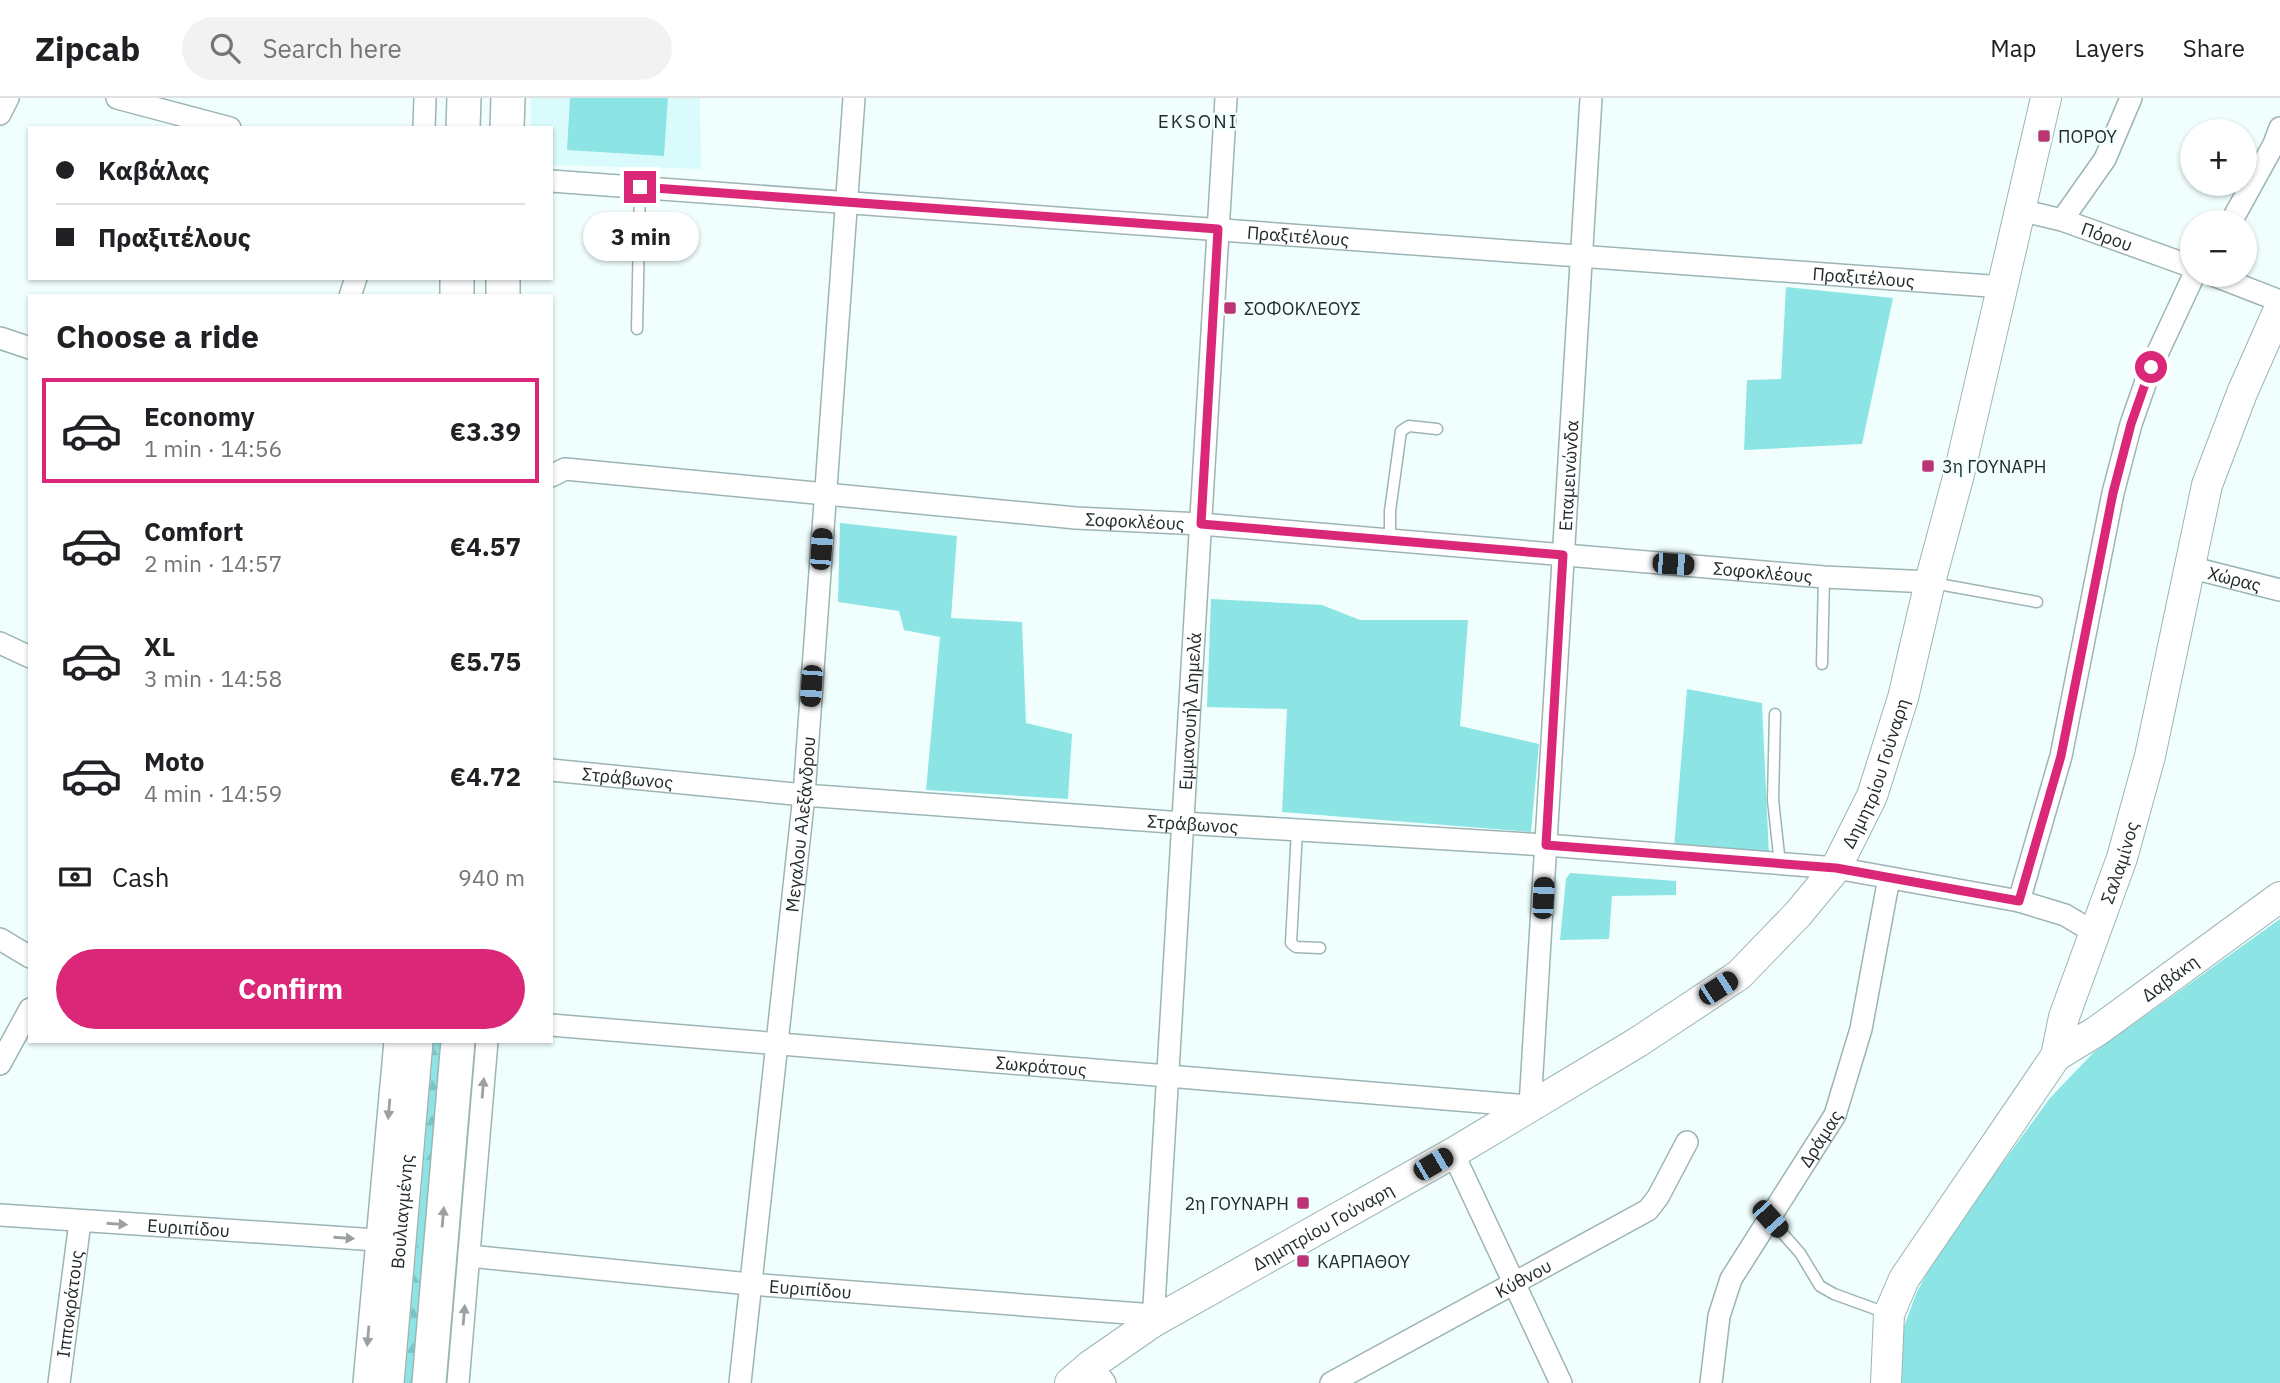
<!DOCTYPE html>
<meta charset="utf-8">
<style>
:root{--surface:#fff;--page:#f2f2f2;--text:#202124;--muted:#757577;--line:#e0e0e0;--accent:#db2777}
body{margin:0;font-family:"IBM Plex Sans",sans-serif;background:var(--page);color:var(--text);height:100vh;display:flex;flex-direction:column;font-size:26px;white-space:nowrap}
*{box-sizing:border-box;margin:0}
p{font-size:23px;color:var(--muted)}
.icon{flex:none;width:38px;height:38px;fill:none;stroke:currentColor;stroke-width:2;stroke-linecap:round;stroke-linejoin:round}
.map{position:relative;flex:1;overflow:hidden}
.sheet{position:absolute;left:28px;top:196px;width:525px;height:749px;display:flex;flex-direction:column;background:var(--surface);border-radius:0px;box-shadow:0 2px 5px #0004}
.sheet>*{flex:none}
.top-card{position:absolute;left:28px;top:28px;width:525px;height:154px;border-radius:0px;box-shadow:0 2px 5px #0004;display:grid;align-content:center;height:154px;padding:0 28px;background:var(--surface)}
.tools{position:absolute;left:2180px;top:21px;display:grid;gap:14px}
.tools a{display:grid;place-items:center;width:77px;height:77px;border-radius:50%;background:var(--surface);box-shadow:0 2px 5px #0004;font-size:35px}
.end{position:absolute;width:32px;height:32px;margin:-16px;border:9px solid #db2777;background:#fff;box-shadow:0 0 0 4px #fff}
.from{border-radius:50%}
.bubble{position:absolute;height:49px;border-radius:24px;background:var(--surface);box-shadow:0 2px 5px #0004;font-size:23px;font-weight:700;line-height:49px;text-align:center}
.car{position:absolute;width:21px;height:42px;margin:-21px -10px;border-radius:9px;box-shadow:0 0 5px 2px #0007;background:linear-gradient(#222 24%,#8ab4d8 0 40%,#222 0 76%,#8ab4d8 0 86%,#222 0)}
.top-card b{display:flex;align-items:center;gap:24px;height:66px;font-size:26px}
.top-card b+b{border-top:2px solid var(--line)}
.top-card i{width:18px;height:18px;background:var(--text)}
ul{padding:0;list-style:none}
li{display:flex;align-items:center;gap:21px;height:105px;margin:0 14px 10px;padding:0 14px;border:4px solid transparent;border-radius:0px}
li div{flex:1}
li b{display:block;font-size:26px}
li em{font-style:normal;font-weight:700}
li.current{border-color:var(--accent)}
li>.icon{width:63px;height:63px;stroke-width:1.5}
h2{padding:0 28px;font-size:32px;line-height:84px}
.pay{display:flex;align-items:center;gap:18px;height:77px;padding:0 28px;font-size:26px}
.pay p{margin-inline-start:auto}
.primary-button{display:flex;gap:14px;margin-top:auto;padding:14px 28px}
.primary-button a{flex:1;height:80px;border-radius:42px;background:var(--accent);color:#fff;font-size:28px;font-weight:700;line-height:80px;text-align:center}
header{display:flex;align-items:center;gap:42px;box-sizing:border-box;height:98px;padding:0 35px;background:var(--surface);border-bottom:2px solid var(--line)}
header strong{font-size:33px}
nav{display:flex;gap:38px;margin-inline-start:auto;font-size:24px}
.search{width:490px;height:63px;background:var(--page);display:flex;align-items:center;gap:18px;box-sizing:border-box;padding:0 24px;border-radius:38px;color:var(--muted);font-size:26px}
.map>svg:first-child{display:block}
.built{fill:#dafbfb}
.green{fill:#8ce4e4}
.forest{fill:url(#forest-firs)}
.lines{fill:none;stroke-linecap:round;stroke-linejoin:round}
.lane-casing{stroke:#9db4b4;stroke-width:13}
.street-casing{stroke:#9db4b4;stroke-width:24}
.secondary-casing{stroke:#9db4b4;stroke-width:32}
.primary-casing{stroke:#9db4b4;stroke-width:36}
.lane{stroke:#fff;stroke-width:10}
.street{stroke:#fff;stroke-width:21}
.secondary{stroke:#fff;stroke-width:30}
.primary{stroke:#fff;stroke-width:33}
.oneway{fill:#9ca0a0}
.route{stroke:#db2777;stroke-width:9}
.poi-dot{fill:#bb3476;stroke:#f0fffe;stroke-width:2.5}
.labels{text-anchor:middle;dominant-baseline:central;stroke-width:5;stroke-linejoin:round;paint-order:stroke}
.poi-label{font-size:18px;fill:#232b2b;stroke:#f0fffe;text-anchor:start}
.street-label{font-size:18px;fill:#232b2b;stroke:#f0fffe}
.neighbourhood-label{font-size:19px;letter-spacing:2px;fill:#232b2b;stroke:#f0fffe}
</style>
<header>
<strong>Zipcab</strong>
<div class="search"><svg class="icon" aria-label="search" viewBox="0 0 24 24"><circle cx="10" cy="10" r="6"/><path d="M15 15l6 6"/></svg>Search here</div>
<nav><a>Map</a><a>Layers</a><a>Share</a></nav>
</header>
<div class="map">
<svg width="2280" height="1285" viewBox="0 0 2280 1285">
<defs>
<pattern id="forest-firs" width="22" height="20" patternUnits="userSpaceOnUse" patternTransform="scale(1.75)"><rect width="22" height="20" fill="#8ce4e4"/><path d="M5 1l3.5 6h-7zM16 11l3.5 6h-7z" fill="#78c4c4"/></pattern>
</defs>
<rect width="100%" height="100%" fill="#f0fffe"/>
<path class="built" d="M531,0H700L701,71L551,67V30H531Z"/>
<path class="green" d="M570,0H668L664,58L567,52Z
M1786,189L1893,200L1862,346L1744,352L1747,282L1781,281Z
M840,425L957,438L951,520L1022,524L1026,625L1072,636L1068,701L926,692L940,539L904,532L899,513L838,504Z
M1211,501L1322,507L1360,522H1468L1460,628L1539,646L1531,734L1282,714L1287,611L1207,609Z
M1687,591L1762,605L1769,758L1674,750Z
M1570,775L1676,783V797L1612,798L1609,841L1560,842L1566,781Z
M2280,821V1285H1900V1240L1916,1196L1939,1152L2050,1000L2093,955Z"/>
<path class="forest" d="M434,943H443L414,1285H405Z"/>
<g class="lines">
<g class="lane-casing">
<path id="lane" d="M637,231L640,89
M1390,442V413L1401,333L1409,328L1437,331
M1933,485L2037,504
M1822,566L1824,479
M1775,616L1773,702L1780,766
M1297,732L1291,845L1296,849L1320,850
M1770,1121L1800,1155L1820,1188L1834,1196L1889,1216"/>
</g>
<g class="street-casing">
<g id="street">
<path d="M117,0L230,30"/>
<path d="M0,16L8,0"/>
<path d="M424,30L425,0"/>
<path id="s1" d="M551,83L2003,189"/>
<path id="s2" d="M2020,112L2062,122L2193,169"/>
<path d="M2062,122L2105,61L2131,0"/>
<path d="M2231,124L2274,46L2280,30"/>
<path d="M2213,177L2280,203"/>
<path d="M350,198L356,180"/>
<path d="M0,240L30,250"/>
<path id="s3" d="M551,378L565,371L1076,420L1201,426L1824,479L1930,484"/>
<path id="s4" d="M2189,469L2280,492"/>
<path d="M0,545L30,559"/>
<path id="s5" d="M551,672L804,697L1183,725L1546,747L1836,770L2019,803L2065,817L2095,835"/>
<path d="M2019,803L2061,658L2113,395L2131,326L2151,269L2194,177"/>
<path d="M0,841L30,859"/>
<path id="s6" d="M551,927L1530,1008L1591,0"/>
<path d="M0,966L30,911"/>
<path d="M1453,1055L1561,1285"/>
<path id="s7" d="M0,1117L377,1142"/>
<path id="s8" d="M469,1158L750,1186L1154,1217"/>
<path id="s9" d="M1153,1224L1226,0"/>
<path d="M1091,1267L1105,1285"/>
<path id="s10" d="M59,1285L80,1124"/>
<path d="M364,1285L395,943"/>
<path d="M458,1285L487,943"/>
<path id="s11" d="M740,1285L804,697L854,0"/>
<path id="s12" d="M1331,1285L1648,1112L1658,1099L1687,1044"/>
<path id="s13" d="M1711,1285L1719,1218L1731,1181L1835,1017L1861,931L1889,780"/>
</g>
</g>
<g class="secondary-casing">
<g id="secondary">
<path id="s14" d="M2056,958L2097,933L2280,799"/>
<path id="s15" d="M1070,1285L1091,1267L1153,1224L1453,1055L1638,944L1739,877L1798,816L1836,770L1872,698L1903,600L1930,484L1959,376L2046,0"/>
<path id="s16" d="M1886,1285L1889,1216L1904,1181L2056,958L2064,919L2122,760L2150,658L2207,387L2242,295L2280,209"/>
</g>
</g>
<g class="primary-casing">
<g id="primary">
<path d="M463,30L464,0"/>
<path d="M507,30L508,0"/>
<path d="M457,198V180"/>
<path d="M503,198V180"/>
<path id="s17" d="M387,1285L416,943"/>
<path d="M429,1285L458,943"/>
</g>
</g>
<use href="#lane" class="lane"/>
<use href="#street" class="street"/>
<use href="#secondary" class="secondary"/>
<use href="#primary" class="primary"/>
</g>
<defs><path id="oneway-solid" d="M-6-.8H1V-3.2L6.5 0L1 3.2V.8H-6Z" transform="scale(1.75)"/></defs>
<g class="oneway">
<use href="#oneway-solid" transform="translate(483 990) rotate(-85)"/>
<use href="#oneway-solid" transform="translate(389 1011) rotate(95)"/>
<use href="#oneway-solid" transform="translate(443 1119) rotate(-85)"/>
<use href="#oneway-solid" transform="translate(117 1126) rotate(4)"/>
<use href="#oneway-solid" transform="translate(344 1140) rotate(4)"/>
<use href="#oneway-solid" transform="translate(464 1217) rotate(-85)"/>
<use href="#oneway-solid" transform="translate(368 1238) rotate(95)"/>
</g>
<g class="lines">
<path class="route" d="M640,89L1218,131L1201,426L1563,457L1546,747L1836,770L2019,803L2061,658L2113,395L2131,326L2151,269"/>
</g>
<g class="poi-dot">
<rect x="2037" y="31" width="14" height="14" rx="3.5"/>
<rect x="1223" y="203" width="14" height="14" rx="3.5"/>
<rect x="1921" y="361" width="14" height="14" rx="3.5"/>
<rect x="1296" y="1098" width="14" height="14" rx="3.5"/>
<rect x="1296" y="1156" width="14" height="14" rx="3.5"/>
</g>
<g class="labels">
<g class="poi-label">
<text x="2058" y="38">ΠΟΡΟΥ</text>
<text x="1244" y="210">ΣΟΦΟΚΛΕΟΥΣ</text>
<text x="1942" y="368">3η ΓΟΥΝΑΡΗ</text>
<text x="1289" y="1105" text-anchor="end">2η ΓΟΥΝΑΡΗ</text>
<text x="1317" y="1163">ΚΑΡΠΑΘΟΥ</text>
</g>
<g class="street-label">
<text stroke="none"><textPath href="#s1" startOffset="749">Πραξιτέλους</textPath></text>
<text stroke="none"><textPath href="#s2" startOffset="91">Πόρου</textPath></text>
<text stroke="none"><textPath href="#s1" startOffset="1316">Πραξιτέλους</textPath></text>
<text stroke="none"><textPath href="#s6" startOffset="1614">Επαμεινώνδα</textPath></text>
<text stroke="none"><textPath href="#s3" startOffset="588">Σοφοκλέους</textPath></text>
<text stroke="none"><textPath href="#s3" startOffset="1218">Σοφοκλέους</textPath></text>
<text stroke="none"><textPath href="#s4" startOffset="47">Χώρας</textPath></text>
<text stroke="none"><textPath href="#s9" startOffset="612">Εμμανουήλ Δημελά</textPath></text>
<text stroke="none"><textPath href="#s15" startOffset="1032">Δημητρίου Γούναρη</textPath></text>
<text stroke="none"><textPath href="#s5" startOffset="77">Στράβωνος</textPath></text>
<text stroke="none"><textPath href="#s5" startOffset="644">Στράβωνος</textPath></text>
<text stroke="none"><textPath href="#s11" startOffset="562">Μεγαλου Αλεξάνδρου</textPath></text>
<text stroke="none"><textPath href="#s16" startOffset="581">Σαλαμίνος</textPath></text>
<text stroke="none"><textPath href="#s14" startOffset="138">Δαβάκη</textPath></text>
<text stroke="none"><textPath href="#s6" startOffset="492">Σωκράτους</textPath></text>
<text stroke="none"><textPath href="#s13" startOffset="273">Δράμας</textPath></text>
<text stroke="none"><textPath href="#s17" startOffset="172">Βουλιαγμένης</textPath></text>
<text stroke="none"><textPath href="#s15" startOffset="298">Δημητρίου Γούναρη</textPath></text>
<text stroke="none"><textPath href="#s7" startOffset="189">Ευριπίδου</textPath></text>
<text stroke="none"><textPath href="#s12" startOffset="219">Κύθνου</textPath></text>
<text stroke="none"><textPath href="#s8" startOffset="343">Ευριπίδου</textPath></text>
<text stroke="none"><textPath href="#s10" startOffset="80">Ιπποκράτους</textPath></text>
</g>
<g class="neighbourhood-label">
<text x="1198" y="23">EKSONI</text>
</g>
</g>
</svg>
<div class="tools">
<a>+</a>
<a>−</a>
</div>
<i class="end from" style="left:2151px;top:269px"></i>
<i class="end" style="left:640px;top:89px"></i>
<div class="bubble" style="left:583px;top:114px;width:116px">3 min</div>
<i class="car" style="left:821px;top:451px;rotate:4deg"></i>
<i class="car" style="left:1673px;top:466px;rotate:94deg"></i>
<i class="car" style="left:811px;top:588px;rotate:184deg"></i>
<i class="car" style="left:1543px;top:800px;rotate:3deg"></i>
<i class="car" style="left:1718px;top:890px;rotate:57deg"></i>
<i class="car" style="left:1433px;top:1066px;rotate:60deg"></i>
<i class="car" style="left:1770px;top:1121px;rotate:138deg"></i>
<div class="top-card">
<b><i class="from"></i>Καβάλας</b>
<b><i></i>Πραξιτέλους</b>
</div>
<section class="sheet">
<h2>Choose a ride</h2>
<ul>
<li class="current"><svg class="icon" aria-label="car" viewBox="0 0 24 24"><path d="M5 17H2v-5l4-1 3-4h7l3 4 3 1v5h-3M9 17h6M6 11h13"/><circle cx="7" cy="17" r="2"/><circle cx="17" cy="17" r="2"/></svg><div><b>Economy</b><p>1 min · 14:56</p></div><em>€3.39</em></li>
<li><svg class="icon" aria-label="car" viewBox="0 0 24 24"><path d="M5 17H2v-5l4-1 3-4h7l3 4 3 1v5h-3M9 17h6M6 11h13"/><circle cx="7" cy="17" r="2"/><circle cx="17" cy="17" r="2"/></svg><div><b>Comfort</b><p>2 min · 14:57</p></div><em>€4.57</em></li>
<li><svg class="icon" aria-label="car" viewBox="0 0 24 24"><path d="M5 17H2v-5l4-1 3-4h7l3 4 3 1v5h-3M9 17h6M6 11h13"/><circle cx="7" cy="17" r="2"/><circle cx="17" cy="17" r="2"/></svg><div><b>XL</b><p>3 min · 14:58</p></div><em>€5.75</em></li>
<li><svg class="icon" aria-label="car" viewBox="0 0 24 24"><path d="M5 17H2v-5l4-1 3-4h7l3 4 3 1v5h-3M9 17h6M6 11h13"/><circle cx="7" cy="17" r="2"/><circle cx="17" cy="17" r="2"/></svg><div><b>Moto</b><p>4 min · 14:59</p></div><em>€4.72</em></li>
</ul>
<div class="pay"><svg class="icon" aria-label="cash" viewBox="0 0 24 24"><path d="M3 7h18v10H3z"/><circle cx="12" cy="12" r="2"/></svg>Cash<p>940 m</p></div>
<div class="primary-button"><a>Confirm</a></div>
</section>
</div>
